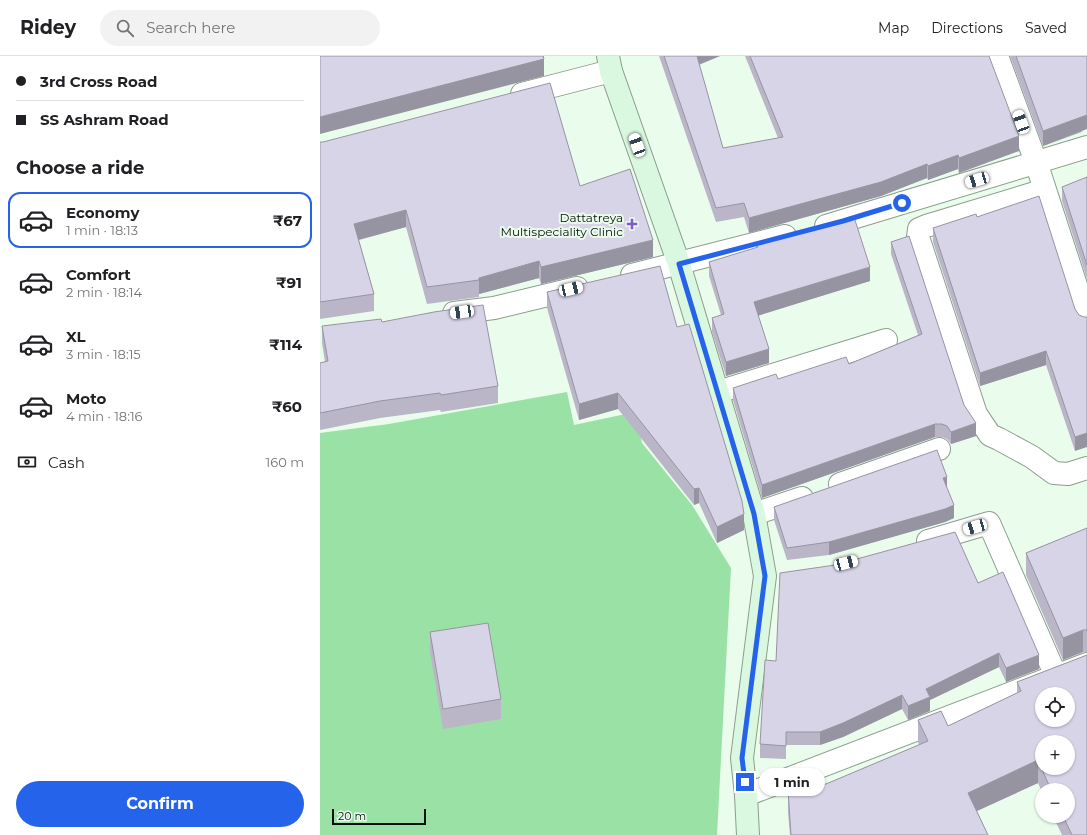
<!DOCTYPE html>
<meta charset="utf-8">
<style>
:root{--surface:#fff;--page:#f2f2f2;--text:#202124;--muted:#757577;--line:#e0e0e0;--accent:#2563eb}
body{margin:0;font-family:Montserrat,sans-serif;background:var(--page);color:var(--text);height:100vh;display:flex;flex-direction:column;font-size:15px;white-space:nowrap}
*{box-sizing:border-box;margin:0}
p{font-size:13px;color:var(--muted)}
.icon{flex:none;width:22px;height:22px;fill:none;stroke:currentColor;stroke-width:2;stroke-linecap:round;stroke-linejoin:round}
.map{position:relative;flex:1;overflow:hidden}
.drawer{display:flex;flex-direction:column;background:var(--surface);width:320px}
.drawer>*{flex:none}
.guide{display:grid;align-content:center;height:88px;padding:0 16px;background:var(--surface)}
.buttons{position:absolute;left:715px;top:631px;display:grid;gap:8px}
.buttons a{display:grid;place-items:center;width:40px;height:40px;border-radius:50%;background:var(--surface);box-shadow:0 1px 3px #0004;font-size:20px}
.scale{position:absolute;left:12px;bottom:10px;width:94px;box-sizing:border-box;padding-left:4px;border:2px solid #080e09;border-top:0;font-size:11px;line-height:14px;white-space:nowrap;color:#080e09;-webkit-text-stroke:3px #eafcec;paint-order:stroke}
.end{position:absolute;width:18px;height:18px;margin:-9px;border:5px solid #2563eb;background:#fff;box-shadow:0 0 0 2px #fff}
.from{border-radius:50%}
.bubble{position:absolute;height:28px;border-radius:14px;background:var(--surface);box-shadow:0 1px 3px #0004;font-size:13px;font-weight:700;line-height:28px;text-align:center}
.car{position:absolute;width:12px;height:24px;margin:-12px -6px;border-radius:5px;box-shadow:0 0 3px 1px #0007;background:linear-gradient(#fff 24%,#345 0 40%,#fff 0 76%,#345 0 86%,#fff 0)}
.guide b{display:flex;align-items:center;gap:14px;height:38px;font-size:15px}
.guide b+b{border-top:1px solid var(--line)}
.guide i{width:10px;height:10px;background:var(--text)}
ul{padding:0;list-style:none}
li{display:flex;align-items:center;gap:12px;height:56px;margin:0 8px 6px;padding:0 8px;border:2px solid transparent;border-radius:12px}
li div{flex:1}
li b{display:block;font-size:15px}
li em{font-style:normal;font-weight:700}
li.active{border-color:var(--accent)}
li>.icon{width:36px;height:36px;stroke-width:1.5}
h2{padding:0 16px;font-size:18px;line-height:48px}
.pay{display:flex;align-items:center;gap:10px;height:44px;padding:0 16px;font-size:15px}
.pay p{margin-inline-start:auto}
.cta{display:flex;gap:8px;margin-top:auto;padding:8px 16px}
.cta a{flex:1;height:46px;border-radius:24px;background:var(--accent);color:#fff;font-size:16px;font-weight:700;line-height:46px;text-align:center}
header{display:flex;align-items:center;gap:24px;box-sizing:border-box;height:56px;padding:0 20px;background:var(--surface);border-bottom:1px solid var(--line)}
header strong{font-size:19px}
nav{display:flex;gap:22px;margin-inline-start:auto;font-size:14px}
.search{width:280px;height:36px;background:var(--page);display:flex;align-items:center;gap:10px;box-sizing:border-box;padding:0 14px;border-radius:22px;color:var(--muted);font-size:15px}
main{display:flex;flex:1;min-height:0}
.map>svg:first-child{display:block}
.green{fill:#9ae1a6}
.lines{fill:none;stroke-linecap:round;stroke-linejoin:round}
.street-casing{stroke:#8c9d8e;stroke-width:24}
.secondary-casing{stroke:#8c9d8e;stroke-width:24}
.street{stroke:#fff;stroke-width:22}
.secondary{stroke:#d9f8df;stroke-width:22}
.wall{fill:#bab6c8;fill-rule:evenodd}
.shaded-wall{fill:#9794a2}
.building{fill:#d8d4e8;stroke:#9794a2;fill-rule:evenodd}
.route{stroke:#2563eb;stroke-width:5}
.poi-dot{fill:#8057d0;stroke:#eafcec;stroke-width:1.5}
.labels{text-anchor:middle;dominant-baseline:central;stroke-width:4;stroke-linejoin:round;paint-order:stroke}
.poi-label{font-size:12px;fill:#080e09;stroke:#eafcec;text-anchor:end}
</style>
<header>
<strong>Ridey</strong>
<div class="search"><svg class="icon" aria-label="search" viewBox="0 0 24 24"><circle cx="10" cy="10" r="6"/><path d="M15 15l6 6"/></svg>Search here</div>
<nav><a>Map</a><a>Directions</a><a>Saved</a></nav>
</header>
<main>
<section class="drawer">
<div class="guide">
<b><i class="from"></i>3rd Cross Road</b>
<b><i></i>SS Ashram Road</b>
</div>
<h2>Choose a ride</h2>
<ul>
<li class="active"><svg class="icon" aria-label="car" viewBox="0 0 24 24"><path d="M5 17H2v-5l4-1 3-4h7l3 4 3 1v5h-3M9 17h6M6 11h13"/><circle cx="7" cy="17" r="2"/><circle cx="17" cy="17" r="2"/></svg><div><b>Economy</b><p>1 min · 18:13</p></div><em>₹67</em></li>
<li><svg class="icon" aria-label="car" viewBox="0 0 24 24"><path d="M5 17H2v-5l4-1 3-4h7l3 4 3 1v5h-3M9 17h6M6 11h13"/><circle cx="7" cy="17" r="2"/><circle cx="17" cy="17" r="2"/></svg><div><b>Comfort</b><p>2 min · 18:14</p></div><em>₹91</em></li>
<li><svg class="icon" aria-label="car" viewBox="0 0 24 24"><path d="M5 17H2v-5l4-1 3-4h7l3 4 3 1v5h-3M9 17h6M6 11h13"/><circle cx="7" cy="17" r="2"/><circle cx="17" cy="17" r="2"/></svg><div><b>XL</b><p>3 min · 18:15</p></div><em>₹114</em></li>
<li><svg class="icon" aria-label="car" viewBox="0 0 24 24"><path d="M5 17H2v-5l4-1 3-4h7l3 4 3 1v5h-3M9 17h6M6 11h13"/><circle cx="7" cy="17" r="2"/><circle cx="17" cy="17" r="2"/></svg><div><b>Moto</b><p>4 min · 18:16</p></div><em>₹60</em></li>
</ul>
<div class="pay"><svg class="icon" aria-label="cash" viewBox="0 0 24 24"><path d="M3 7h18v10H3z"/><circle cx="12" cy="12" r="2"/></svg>Cash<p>160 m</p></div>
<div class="cta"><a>Confirm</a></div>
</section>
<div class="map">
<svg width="767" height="779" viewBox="0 0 767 779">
<rect width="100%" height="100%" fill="#eafcec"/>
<path class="green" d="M247,336L254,369L315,356L322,387L372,449L411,512L397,779H0V377L69,368Z"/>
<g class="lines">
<g class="street-casing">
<path id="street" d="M677,0L716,106L767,263
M202,38L291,15
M725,134L606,170L599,173L598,181L656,358L670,379L679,383L712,401L734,417L748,418L767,412
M506,170L767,91
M312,219L465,180
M134,257L174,252L257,232
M398,336L566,284
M520,428L619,393
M434,458L482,442
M608,485L669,467L736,620
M426,739L767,608"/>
</g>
<g class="secondary-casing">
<path id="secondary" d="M288,0L291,15L359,208L434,458L445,520L422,702L426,739L428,779"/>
</g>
<use href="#street" class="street"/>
<use href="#secondary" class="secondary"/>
</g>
<path class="wall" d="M339,0H400L379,9L403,92L458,82L425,0H669L699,95L639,117L638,113L608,124L607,122L561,140L429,177L424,161L396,166Z
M690,0H767L762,76L723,90Z
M0,86L260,130L333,201L221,228L219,222L159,238V241L107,248L86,171L39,184L54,238V255L0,263Z
M767,121V223L742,145V131Z
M657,161L755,253L759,259L755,395L726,309L660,330L613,186V172Z
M571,186L644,349L656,380L631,388L627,383L622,381H615L442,442L413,344V332L458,323L529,308L598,279L571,198Z
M436,187L550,225L438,259L449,307L406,320L392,276V262L401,259L389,220V206L436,192Z
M227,236L357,271L424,474L397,487L379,447L374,449L298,353L259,364L227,252Z
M62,266L178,330V347L121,356L120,354L60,362L0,374V307L5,306L2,287V270Z
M627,433L634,462L625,466L509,499L467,504L454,464V451Z
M767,472V596H763L743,604L706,519V497Z
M658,527L719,613L686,626L679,611L610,644V655L588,664L582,653L523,681L500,689H466V703L440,702V688L456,605Z
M110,576L181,643V663L123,673L110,596Z
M767,599V779H742L733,760H748V734H722V736L718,727L657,755L668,779H470L468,757V734L506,728L599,689L598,686V664L621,655L628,670L697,637V626ZM722,638H748V664H722ZM722,686H748V712H722Z"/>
<path class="shaded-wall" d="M221,0H224V20L0,78V61Z
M375,0H400L375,10Z
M767,59V73L723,90V75Z
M699,80V95L639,117V102Z
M638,99V113L608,124V110Z
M607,108V122L561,140L429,177V162Z
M86,154V171L34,185V168Z
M333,184V201L221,228V211Z
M219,205V222L159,238V222Z
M550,211V225L434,261V246Z
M449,293V307L406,320V306Z
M726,295V309L660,330V317Z
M298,337V353L259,364V348Z
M656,367V380L631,388V376Z
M615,368V381L442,442V429Z
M767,377V391L755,395V381Z
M627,421V433L623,422Z
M379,432V447L374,449V433Z
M634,449V462L625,466L509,499V486Z
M424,458V474L397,487V471Z
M763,574V596L743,604V582Z
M679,597V611L610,644V655L588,664V650L606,633Z
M719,599V613L686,626V612Z
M582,639V653L523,681L500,689V676Z
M718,704V727L648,759V737Z"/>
<path class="building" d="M0,0H223L224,3L0,61Z
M344,0H377L403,92L463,81L430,0H669L699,80L639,102L638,99L608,110L607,108L561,126L429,162L424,147L396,152Z
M696,0H767V59L723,75Z
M230,27L260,130L310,113L333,184L221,211L219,205L159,222V224L107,231L86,154L34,168L54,238L0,246V86H3Z
M767,121V209L742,131Z
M719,140L755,253L759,259L764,261H767V377L755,381L726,295L660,317L613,172L656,158L657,161Z
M534,161L550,211L434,246L449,293L406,306L392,262L404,258L389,206L438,191L436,187Z
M589,180L644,349L656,367L631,376L627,370L622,368H615L442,429L413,332L456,318L458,323L526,301L529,308L602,278L571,186Z
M340,210L357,271L369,268L422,445L424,458L397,471L379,432L374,433L298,337L259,348L227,236Z
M163,249L178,330L121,339L120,337L60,345L0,357V307L8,305L2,270L61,263L62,266L114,256Z
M617,394L627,421L623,422L634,449L625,453L509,486L467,492L454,451Z
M767,472V574H763L743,582L706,497Z
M635,476L658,527L683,516L719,599L686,612L679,597L606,633L610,641L588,650L582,639L523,667L500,676H466V690L440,688L445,604L456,605L460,517L515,509Z
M168,567L181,643L123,653L110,576Z
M767,599V779H752L743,760H748V734H731L718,704L648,737L668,779H471L468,734L506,728L608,685L598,664L621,655L628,670L701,635L697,626ZM722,638H748V664H722ZM722,686H748V712H722Z"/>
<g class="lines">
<path class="route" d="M425,726L422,702L445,520L434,458L359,208L523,165L582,147"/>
</g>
<path class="poi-dot" d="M310 162h4v4h4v4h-4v4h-4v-4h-4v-4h4z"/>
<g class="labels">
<g class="poi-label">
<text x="303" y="161">Dattatreya<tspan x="303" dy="14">Multispeciality Clinic</tspan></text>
</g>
</g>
</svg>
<div class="buttons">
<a><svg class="icon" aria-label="locate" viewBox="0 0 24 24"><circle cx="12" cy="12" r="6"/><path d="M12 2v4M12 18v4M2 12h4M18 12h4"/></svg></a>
<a>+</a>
<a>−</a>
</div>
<div class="scale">20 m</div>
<i class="end from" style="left:582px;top:147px"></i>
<i class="end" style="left:425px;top:726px"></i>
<div class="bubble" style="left:439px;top:712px;width:66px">1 min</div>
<i class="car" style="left:701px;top:66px;rotate:340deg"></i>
<i class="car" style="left:317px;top:89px;rotate:340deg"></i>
<i class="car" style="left:657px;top:124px;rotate:253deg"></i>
<i class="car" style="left:251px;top:233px;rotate:77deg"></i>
<i class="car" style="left:142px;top:256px;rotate:262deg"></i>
<i class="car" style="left:655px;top:471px;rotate:254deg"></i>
<i class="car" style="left:526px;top:507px;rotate:75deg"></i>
</div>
</main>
